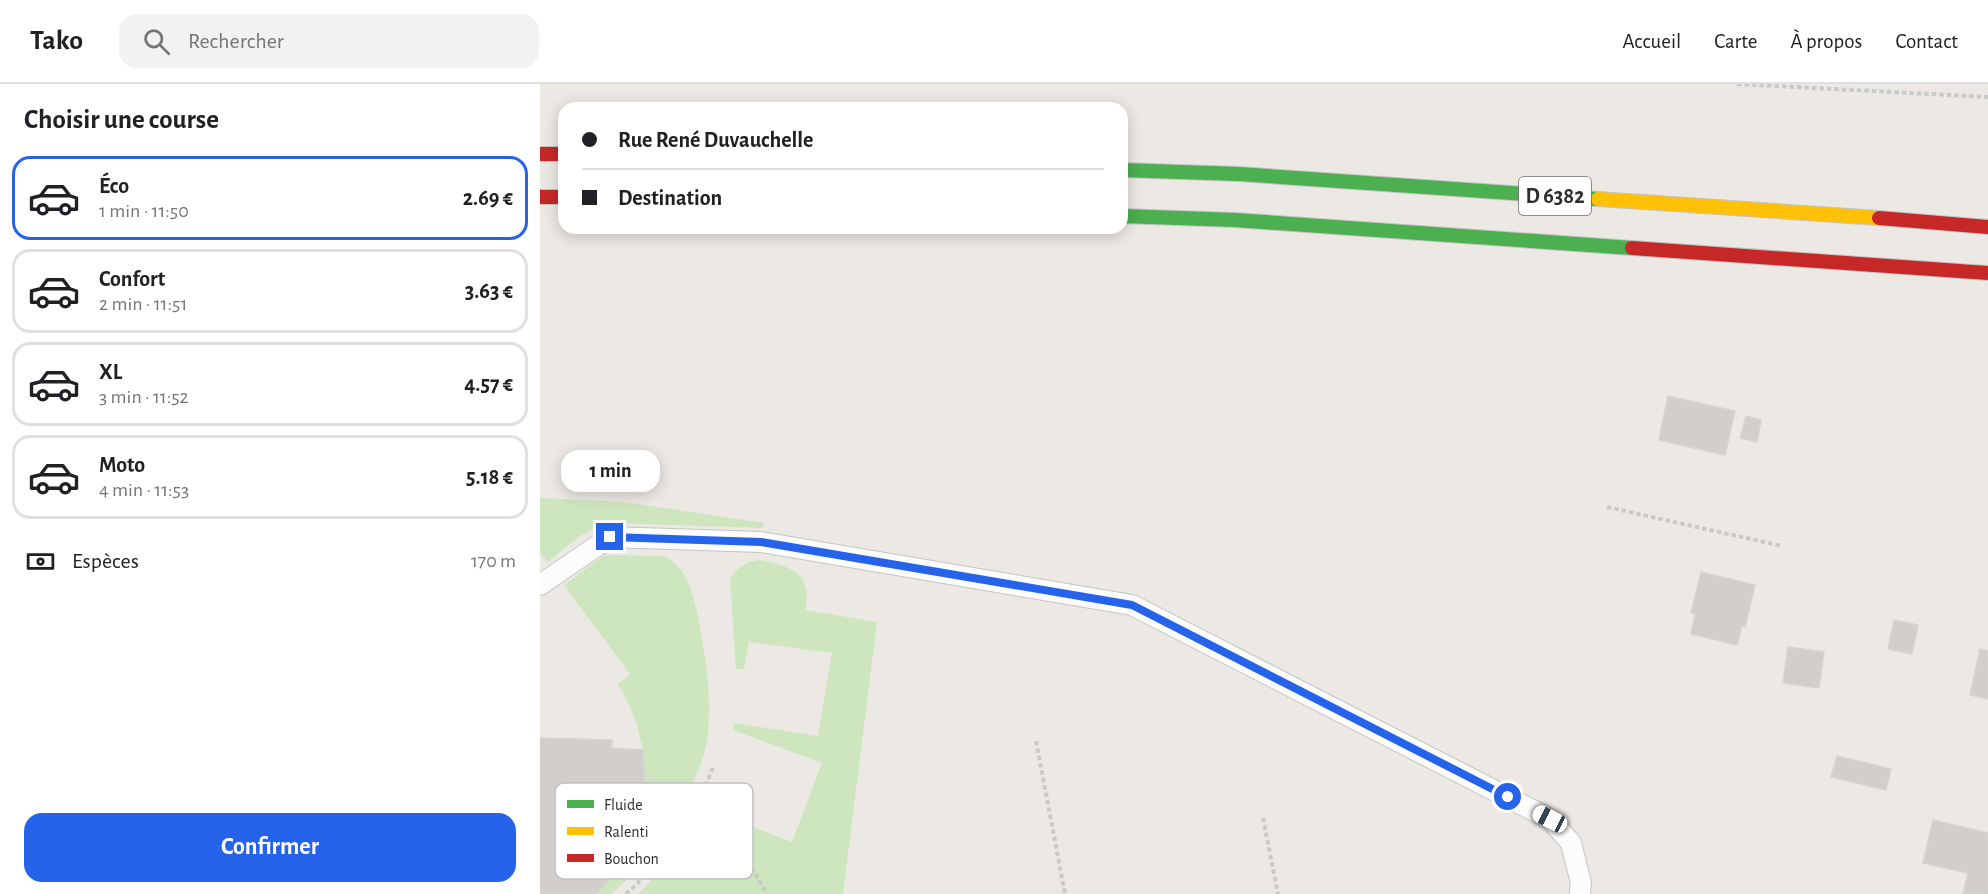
<!DOCTYPE html>
<html lang="fr">
<meta charset="utf-8">
<style>
:root{--surface:#fff;--page:#f2f2f2;--text:#202124;--muted:#757577;--line:#e0e0e0;--accent:#2563eb}
body{margin:0;font-family:"Alegreya Sans",sans-serif;background:var(--page);color:var(--text);height:100vh;display:flex;flex-direction:column;font-size:22px;white-space:nowrap}
*{box-sizing:border-box;margin:0}
p{font-size:20px;color:var(--muted)}
.icon{flex:none;width:33px;height:33px;fill:none;stroke:currentColor;stroke-width:2;stroke-linecap:round;stroke-linejoin:round}
.map{position:relative;flex:1;overflow:hidden}
.drawer{display:flex;flex-direction:column;background:var(--surface);width:540px}
.drawer>*{flex:none}
.guide{position:absolute;left:18px;top:18px;width:570px;height:132px;border-radius:18px;box-shadow:0 3px 15px #0003;display:grid;align-content:center;height:132px;padding:0 24px;background:var(--surface)}
.end{position:absolute;width:27px;height:27px;margin:-14px;border:8px solid #2563eb;background:#fff;box-shadow:0 0 0 3px #fff}
.from{border-radius:50%}
.bubble{position:absolute;height:42px;border-radius:18px;background:var(--surface);box-shadow:0 3px 15px #0003;font-size:20px;font-weight:600;line-height:42px;text-align:center}
.car{position:absolute;width:18px;height:36px;margin:-18px -9px;border-radius:8px;box-shadow:0 0 4px 2px #0007;background:linear-gradient(#fff 24%,#345 0 40%,#fff 0 76%,#345 0 86%,#fff 0)}
.guide b{display:flex;align-items:center;gap:21px;height:57px;font-size:22px}
.guide b+b{border-top:2px solid var(--line)}
.guide i{width:15px;height:15px;background:var(--text)}
ul{padding:0;list-style:none}
li{display:flex;align-items:center;gap:18px;height:84px;margin:0 12px 9px;padding:0 12px;border:3px solid var(--line);border-radius:18px}
li div{flex:1}
li b{display:block;font-size:22px}
li em{font-style:normal;font-weight:600}
li.current{border-color:var(--accent)}
li>.icon{width:54px;height:54px;stroke-width:1.5}
h2{padding:0 24px;font-size:27px;line-height:72px}
.pay{display:flex;align-items:center;gap:15px;height:66px;padding:0 24px;font-size:22px}
.pay p{margin-inline-start:auto}
.button{display:flex;gap:12px;margin-top:auto;padding:12px 24px}
.button a{flex:1;height:69px;border-radius:18px;background:var(--accent);color:#fff;font-size:24px;font-weight:600;line-height:69px;text-align:center}
header{display:flex;align-items:center;gap:36px;box-sizing:border-box;height:84px;padding:0 30px;background:var(--surface);border-bottom:2px solid var(--line)}
header strong{font-size:28px}
nav{display:flex;gap:33px;margin-inline-start:auto;font-size:21px}
.search{width:420px;height:54px;background:var(--page);display:flex;align-items:center;gap:15px;box-sizing:border-box;padding:0 21px;border-radius:18px;color:var(--muted);font-size:22px}
main{display:flex;flex:1;min-height:0}
.map>svg:first-child{display:block}
.green{fill:#cee6be}
.building{fill:#d1cecb;stroke:#d7d4d0;stroke-width:1.5}
.lines{fill:none;stroke-linecap:round;stroke-linejoin:round}
.lane-casing{stroke:#c5c4c5;stroke-width:22}
.fast-casing{stroke:#c6c5c4;stroke-width:16}
.slow-casing{stroke:#c6c5c4;stroke-width:16}
.jam-casing{stroke:#c6c5c4;stroke-width:16}
.path{stroke:#c9c9c8;stroke-width:4;stroke-dasharray:4.5 3;stroke-linecap:butt}
.lane{stroke:#fcfcfb;stroke-width:20}
.fast{stroke:#4caf50;stroke-width:14}
.slow{stroke:#ffc107;stroke-width:14}
.jam{stroke:#c62828;stroke-width:14}
.route{stroke:#2563eb;stroke-width:8}
.labels{text-anchor:middle;dominant-baseline:central;stroke-width:5;stroke-linejoin:round;paint-order:stroke}
.shield{fill:#fff;stroke:#6d6d6d;stroke-width:1.5}
.shield-label{font-size:22px;font-weight:bold;fill:#2e2e2e}
.key{fill:#fff;stroke:#c0c0c0;stroke-width:1.5}
.key-label{font-size:16px;fill:#2e2e2e}
</style>
<header>
<strong>Tako</strong>
<div class="search"><svg class="icon" aria-label="search" viewBox="0 0 24 24"><circle cx="10" cy="10" r="6"/><path d="M15 15l6 6"/></svg>Rechercher</div>
<nav><a>Accueil</a><a>Carte</a><a>À propos</a><a>Contact</a></nav>
</header>
<main>
<section class="drawer">
<h2>Choisir une course</h2>
<ul>
<li class="current"><svg class="icon" aria-label="car" viewBox="0 0 24 24"><path d="M5 17H2v-5l4-1 3-4h7l3 4 3 1v5h-3M9 17h6M6 11h13"/><circle cx="7" cy="17" r="2"/><circle cx="17" cy="17" r="2"/></svg><div><b>Éco</b><p>1 min · 11:50</p></div><em>2.69 €</em></li>
<li><svg class="icon" aria-label="car" viewBox="0 0 24 24"><path d="M5 17H2v-5l4-1 3-4h7l3 4 3 1v5h-3M9 17h6M6 11h13"/><circle cx="7" cy="17" r="2"/><circle cx="17" cy="17" r="2"/></svg><div><b>Confort</b><p>2 min · 11:51</p></div><em>3.63 €</em></li>
<li><svg class="icon" aria-label="car" viewBox="0 0 24 24"><path d="M5 17H2v-5l4-1 3-4h7l3 4 3 1v5h-3M9 17h6M6 11h13"/><circle cx="7" cy="17" r="2"/><circle cx="17" cy="17" r="2"/></svg><div><b>XL</b><p>3 min · 11:52</p></div><em>4.57 €</em></li>
<li><svg class="icon" aria-label="car" viewBox="0 0 24 24"><path d="M5 17H2v-5l4-1 3-4h7l3 4 3 1v5h-3M9 17h6M6 11h13"/><circle cx="7" cy="17" r="2"/><circle cx="17" cy="17" r="2"/></svg><div><b>Moto</b><p>4 min · 11:53</p></div><em>5.18 €</em></li>
</ul>
<div class="pay"><svg class="icon" aria-label="cash" viewBox="0 0 24 24"><path d="M3 7h18v10H3z"/><circle cx="12" cy="12" r="2"/></svg>Espèces<p>170 m</p></div>
<div class="button"><a>Confirmer</a></div>
</section>
<div class="map">
<svg width="1448" height="810" viewBox="0 0 1448 810">
<rect width="100%" height="100%" fill="#ece8e4"/>
<path class="green" d="M0,414L85,418L224,439L223,444L73,439C46,443 28,462 8,478L0,469Z
M69,471L125,472C150,486 155,517 160,543C167,581 172,619 167,657C165,670 159,684 154,696C136,740 108,778 72,810H56L105,705L103,666L97,641L90,623L78,600L90,590L24,501L63,472Z
M219,476C240,480 267,485 267,512C267,516 266,521 265,526L337,538L303,810H98C131,779 152,740 173,700L179,701L168,726L252,758L282,679L193,646L194,639L278,652L292,569L209,558L204,585H196L190,494C198,483 205,478 219,476Z"/>
<path class="building" d="M1128,312L1195,327L1185,371L1119,356Z
M1206,332L1221,336L1217,358L1200,354Z
M1161,488L1215,501L1205,543L1202,541L1197,561L1151,550L1155,530L1151,529Z
M1354,536L1378,541L1372,570L1348,565Z
M1248,563L1284,568L1279,604L1243,599Z
M1440,565L1448,567V615L1430,611Z
M0,654L72,656V664L103,666L105,705L102,727L96,748L86,772L73,792L56,810H0Z
M1297,672L1351,685L1346,706L1291,693Z
M1393,736L1448,749V810H1423L1428,789L1383,779Z"/>
<g class="lines">
<g class="lane-casing">
<path id="lane" d="M0,501L70,453L221,458L592,521L1010,735L1031,759L1041,799L1040,810"/>
</g>
<g class="fast-casing">
<path id="fast" d="M582,86L699,90L1058,115
M582,132L695,136L1092,164"/>
</g>
<g class="slow-casing">
<path id="slow" d="M1058,115L1339,134"/>
</g>
<g class="jam-casing">
<path id="jam" d="M0,70H24
M0,113H24
M1339,134L1448,143
M1092,164L1448,189"/>
</g>
<path class="path" d="M1197,0L1448,13
M1067,423L1242,462
M496,657L525,810
M151,729L203,769L227,810
M723,734L738,810
M86,810C125,775 155,730 174,681"/>
<use href="#lane" class="lane"/>
<use href="#fast" class="fast"/>
<use href="#slow" class="slow"/>
<use href="#jam" class="jam"/>
</g>
<g class="lines">
<path class="route" d="M70,453L221,458L592,521L968,713"/>
</g>
<g class="labels">
<rect class="shield" x="979" y="93" width="72" height="38" rx="4.5"/>
<g class="shield-label">
<text x="1015" y="112">D 6382</text>
</g>
</g>
<rect x="15" y="699" width="198" height="96" rx="9" class="key"/>
<rect x="27" y="716" width="27" height="8" fill="#4caf50"/>
<rect x="27" y="743" width="27" height="8" fill="#ffc107"/>
<rect x="27" y="770" width="27" height="8" fill="#c62828"/>
<g class="key-label">
<text x="64" y="726">Fluide</text>
<text x="64" y="753">Ralenti</text>
<text x="64" y="780">Bouchon</text>
</g>
</svg>
<i class="end from" style="left:968px;top:713px"></i>
<i class="end" style="left:70px;top:453px"></i>
<div class="bubble" style="left:21px;top:366px;width:99px">1 min</div>
<i class="car" style="left:1010px;top:735px;rotate:297deg"></i>
<div class="guide">
<b><i class="from"></i>Rue René Duvauchelle</b>
<b><i></i>Destination</b>
</div>
</div>
</main>
